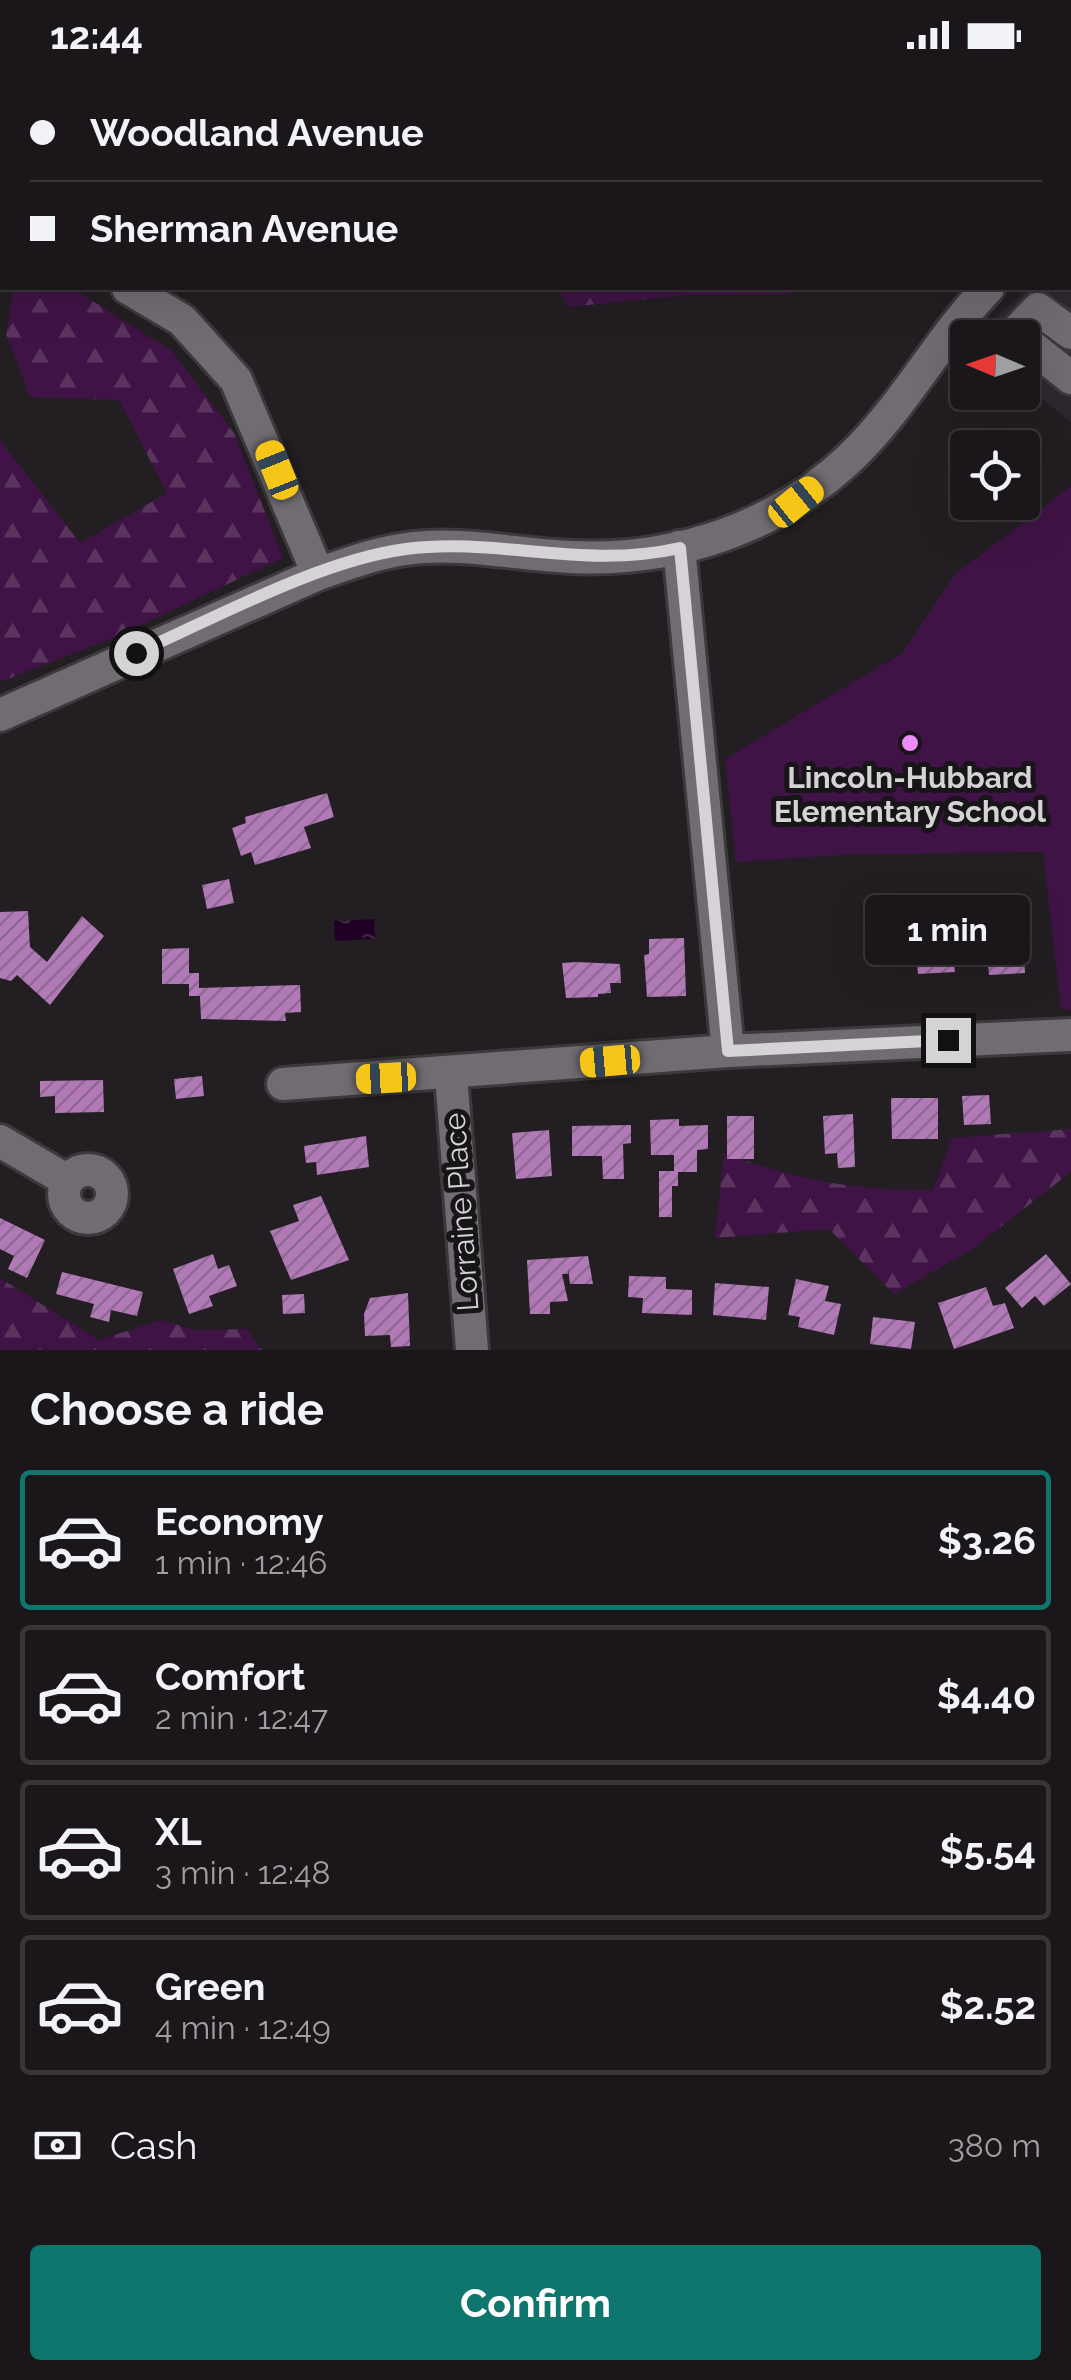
<!DOCTYPE html>
<meta charset="utf-8">
<style>
:root{--surface:#1a161a;--page:#231f23;--text:#f1f3f6;--muted:#9f9fa2;--line:#383539;--accent:#0f766e}
body{margin:0;font-family:Raleway,sans-serif;background:var(--page);color:var(--text);height:100vh;display:flex;flex-direction:column;font-size:38px;white-space:nowrap}
*{box-sizing:border-box;margin:0}
p{font-size:32px;color:var(--muted)}
.icon{flex:none;width:55px;height:55px;fill:none;stroke:currentColor;stroke-width:2;stroke-linecap:round;stroke-linejoin:round}
.map{position:relative;height:1280px;overflow:hidden}
.side{display:flex;flex-direction:column;background:var(--surface);flex:1}
.side>*{flex:none}
.guide{position:absolute;left:0px;top:0px;width:1072px;height:220px;box-shadow:0 10px 40px #0002,0 0 0 2px var(--line);display:grid;align-content:center;height:220px;padding:0 30px;background:var(--surface)}
.needle{width:65px;rotate:272deg}
.tools{position:absolute;left:950px;top:250px;display:grid;gap:20px}
.tools a{display:grid;place-items:center;width:90px;height:90px;border-radius:10px;background:var(--surface);box-shadow:0 10px 40px #0002,0 0 0 2px var(--line);font-size:50px}
.end{position:absolute;width:45px;height:45px;margin:-22px;border:12px solid #d5d3d5;background:#111;box-shadow:0 0 0 5px #111}
.from{border-radius:50%}
.bubble{position:absolute;height:70px;border-radius:10px;background:var(--surface);box-shadow:0 10px 40px #0002,0 0 0 2px var(--line);font-size:32px;font-weight:700;line-height:70px;text-align:center}
.car{position:absolute;width:30px;height:60px;margin:-30px -15px;border-radius:12px;box-shadow:0 0 8px 2px #0007;background:linear-gradient(#f5c518 24%,#345 0 40%,#f5c518 0 76%,#345 0 86%,#f5c518 0)}
.guide b{display:flex;align-items:center;gap:35px;height:95px;font-size:38px}
.guide b+b{border-top:2px solid var(--line)}
.guide i{width:25px;height:25px;background:var(--text)}
ul{padding:0;list-style:none}
li{display:flex;align-items:center;gap:30px;height:140px;margin:0 20px 15px;padding:0 10px;border:5px solid var(--line);border-radius:10px}
li div{flex:1}
li b{display:block;font-size:38px}
li em{font-style:normal;font-weight:700}
li.on{border-color:var(--accent)}
li>.icon{width:90px;height:90px;stroke-width:1.5}
h2{padding:0 30px;font-size:45px;line-height:120px}
.pay{display:flex;align-items:center;gap:25px;height:110px;padding:0 30px;font-size:38px}
.pay p{margin-inline-start:auto}
.button{display:flex;gap:20px;margin-top:auto;padding:20px 30px}
.button a{flex:1;height:115px;border-radius:10px;background:var(--accent);color:#fff;font-size:40px;font-weight:700;line-height:115px;text-align:center}
.status{display:flex;justify-content:space-between;align-items:center;height:70px;padding:0 50px;background:var(--surface);direction:ltr}
.status svg{height:28px;fill:currentColor}
.map>svg:first-child{display:block}
.built{fill:#2e272f}
.forest{fill:url(#forest-firs)}
.park{fill:#3f1345}
.water{fill:url(#water-ripples)}
.building{fill:url(#building-hatch)}
.lines{fill:none;stroke-linecap:round;stroke-linejoin:round}
.minor-casing{stroke:#3b393b;stroke-width:38}
.minor{stroke:#706c71;stroke-width:32}
.route{stroke:#d5d3d5;stroke-width:12}
.poi-dot{fill:#ed8cf9;stroke:#181519;stroke-width:4}
.labels{text-anchor:middle;dominant-baseline:central;stroke-width:10;stroke-linejoin:round;paint-order:stroke}
.poi-label{font-size:30px;font-weight:bold;fill:#d5d3d5;stroke:#181519}
.street-label{font-size:30px;fill:#d5d3d5;stroke:#181519}
</style>
<div class="status"><b>12:44</b><svg viewBox="0 0 49 12"><path d="M0 12V9h3v3zM5 12V6h3v6zM10 12V3h3v9zM15 12V0h3v12zM26 1h20v11H26zM47 4h2v5h-2z"/></svg></div>
<div class="map">
<svg width="1071" height="1280" viewBox="0 0 1071 1280">
<defs>
<pattern id="forest-firs" width="22" height="20" patternUnits="userSpaceOnUse" patternTransform="scale(2.5)"><rect width="22" height="20" fill="#3f1345"/><path d="M5 1l3.5 6h-7zM16 11l3.5 6h-7z" fill="#5a345f"/></pattern>
<pattern id="water-ripples" width="26" height="14" patternUnits="userSpaceOnUse" patternTransform="scale(2.5)"><rect width="26" height="14" fill="#210026"/><path d="M2 4q2-2 4 0t4 0M15 11q2-2 4 0t4 0" fill="none" stroke="#402445"/></pattern>
<pattern id="building-hatch" width="6" height="6" patternUnits="userSpaceOnUse" patternTransform="scale(2.5)"><rect width="6" height="6" fill="#b17ab7"/><path d="M-1 1l2-2M0 6l6-6M5 7l2-2" fill="none" stroke="#8f6893"/></pattern>
</defs>
<rect width="100%" height="100%" fill="#221e22"/>
<path class="built" d="M1071,182V352L1023,314L1022,268H972L1029,218H1070Z"/>
<path class="forest" d="M14,218H72L172,281L234,363L283,488L113,568L0,612V370L80,473L167,423L119,330L30,327L6,264Z
M558,218H796L791,224L686,225L569,237Z
M1071,1059V1102L971,1180L894,1224L829,1159L715,1168L724,1083C797,1110 855,1121 933,1120L952,1068Z
M0,1208L99,1270L161,1250L196,1260L247,1259L262,1280H0Z"/>
<path class="park" d="M1071,416V940L1061,938L1043,782L858,784L736,792L725,689L902,583L954,505Z"/>
<path class="water" d="M374,849L375,869L335,871L334,851Z"/>
<path class="building" d="M327,723L334,747L304,757L311,778L255,795L251,782L241,786L232,758L246,753L245,747Z
M229,809L234,833L207,839L202,815Z
M28,841L30,877L47,892L82,846L104,866L50,935L17,905L11,911L0,908V842Z
M938,852L940,871L968,869L970,885L953,886L955,902L918,904L913,854Z
M1022,858L1025,903L989,905L985,860Z
M684,868L686,926L647,927L644,885L649,884V869Z
M189,878V903H199V918L300,915L301,942L285,943L286,951L201,949L200,926H189V914H162V879Z
M577,892L620,894L621,913H610L611,923L598,924V927L566,928L562,893Z
M202,1006L204,1026L176,1029L174,1009Z
M103,1010L104,1042L55,1043V1026L40,1027V1011Z
M989,1025L991,1054L964,1055L962,1026Z
M891,1028H938V1069H892Z
M853,1044L855,1097L838,1098L837,1083L825,1084L823,1046Z
M727,1046H754V1089H727Z
M679,1049V1056L708,1055V1079L697,1080V1102H678V1116H672V1147H659V1101H674V1085H651L650,1050Z
M631,1055V1073L623,1074L624,1109H603L602,1086H572V1056Z
M549,1060L552,1106L516,1109L512,1063Z
M366,1066L369,1097L317,1105L316,1092L306,1093L304,1076Z
M321,1126L349,1190L291,1210L270,1161L299,1151L293,1135Z
M0,1148L45,1170L27,1208L8,1199L14,1186L0,1179Z
M213,1184L218,1199L229,1195L237,1216L209,1226L213,1236L189,1244L173,1199Z
M1046,1184L1071,1214L1044,1236L1035,1226L1022,1238L1005,1218Z
M588,1186L593,1214H570L568,1198V1204H562L568,1231L550,1232V1244H530L527,1190Z
M62,1202L143,1222L137,1246L111,1240L109,1252L90,1247L94,1234L56,1224Z
M629,1206L666,1207V1219L692,1220V1245L642,1243L643,1228L628,1227Z
M796,1209L829,1216L825,1231L841,1234L834,1265L798,1257L800,1247L788,1245Z
M715,1213L769,1217L766,1250L713,1245Z
M986,1217L993,1236L1005,1233L1014,1258L954,1279L938,1233Z
M408,1223L410,1276L391,1277L390,1265L365,1266L364,1244L370,1228Z
M304,1224L305,1243L283,1244L282,1225Z
M873,1247L915,1252L911,1279L870,1274Z"/>
<g class="lines">
<g class="minor-casing">
<path id="minor" d="M46,2L48,0
M488,2L493,0
M0,83L2,81
M0,132L2,135
M1070,149H1071
M128,218L182,250L236,310L318,504
M1015,263L1038,239L1071,263
M1022,269L1071,308
M679,477L728,981
M0,645L318,504C347,494 376,483 406,479C461,471 517,485 572,487C674,492 776,458 850,388C903,338 938,270 988,218
M451,1005L472,1280
M283,1014L728,981L1071,965
M0,1071L68,1111
M64 1124a24 24 0 1 1 48 0a24 24 0 1 1-48 0Z"/>
</g>
<use href="#minor" class="minor"/>
</g>
<g class="lines">
<path class="route" d="M136,583C215,548 321,490 406,479C499,467 582,500 680,478L728,981L948,970"/>
</g>
<circle class="poi-dot" cx="910" cy="673" r="10"/>
<g class="labels">
<g class="poi-label">
<text x="910" y="707">Lincoln-Hubbard<tspan x="910" dy="34">Elementary School</tspan></text>
</g>
<g class="street-label">
<text transform="translate(461 1142) rotate(-94)">Lorraine Place</text>
</g>
</g>
</svg>
<div class="tools">
<a><svg class="needle" viewBox="-14 -14 28 28"><path d="M0-13l5 13h-10z" fill="#e53935"/><path d="M0 13l5-13h-10z" fill="#9f9fa2"/></svg></a>
<a><svg class="icon" aria-label="locate" viewBox="0 0 24 24"><circle cx="12" cy="12" r="6"/><path d="M12 2v4M12 18v4M2 12h4M18 12h4"/></svg></a>
</div>
<i class="end from" style="left:136px;top:583px"></i>
<i class="end" style="left:948px;top:970px"></i>
<div class="bubble" style="left:865px;top:825px;width:165px">1 min</div>
<i class="car" style="left:277px;top:400px;rotate:338deg"></i>
<i class="car" style="left:796px;top:432px;rotate:51deg"></i>
<i class="car" style="left:610px;top:991px;rotate:265deg"></i>
<i class="car" style="left:386px;top:1008px;rotate:267deg"></i>
<div class="guide">
<b><i class="from"></i>Woodland Avenue</b>
<b><i></i>Sherman Avenue</b>
</div>
</div>
<section class="side">
<h2>Choose a ride</h2>
<ul>
<li class="on"><svg class="icon" aria-label="car" viewBox="0 0 24 24"><path d="M5 17H2v-5l4-1 3-4h7l3 4 3 1v5h-3M9 17h6M6 11h13"/><circle cx="7" cy="17" r="2"/><circle cx="17" cy="17" r="2"/></svg><div><b>Economy</b><p>1 min · 12:46</p></div><em>$3.26</em></li>
<li><svg class="icon" aria-label="car" viewBox="0 0 24 24"><path d="M5 17H2v-5l4-1 3-4h7l3 4 3 1v5h-3M9 17h6M6 11h13"/><circle cx="7" cy="17" r="2"/><circle cx="17" cy="17" r="2"/></svg><div><b>Comfort</b><p>2 min · 12:47</p></div><em>$4.40</em></li>
<li><svg class="icon" aria-label="car" viewBox="0 0 24 24"><path d="M5 17H2v-5l4-1 3-4h7l3 4 3 1v5h-3M9 17h6M6 11h13"/><circle cx="7" cy="17" r="2"/><circle cx="17" cy="17" r="2"/></svg><div><b>XL</b><p>3 min · 12:48</p></div><em>$5.54</em></li>
<li><svg class="icon" aria-label="car" viewBox="0 0 24 24"><path d="M5 17H2v-5l4-1 3-4h7l3 4 3 1v5h-3M9 17h6M6 11h13"/><circle cx="7" cy="17" r="2"/><circle cx="17" cy="17" r="2"/></svg><div><b>Green</b><p>4 min · 12:49</p></div><em>$2.52</em></li>
</ul>
<div class="pay"><svg class="icon" aria-label="cash" viewBox="0 0 24 24"><path d="M3 7h18v10H3z"/><circle cx="12" cy="12" r="2"/></svg>Cash<p>380 m</p></div>
<div class="button"><a>Confirm</a></div>
</section>
